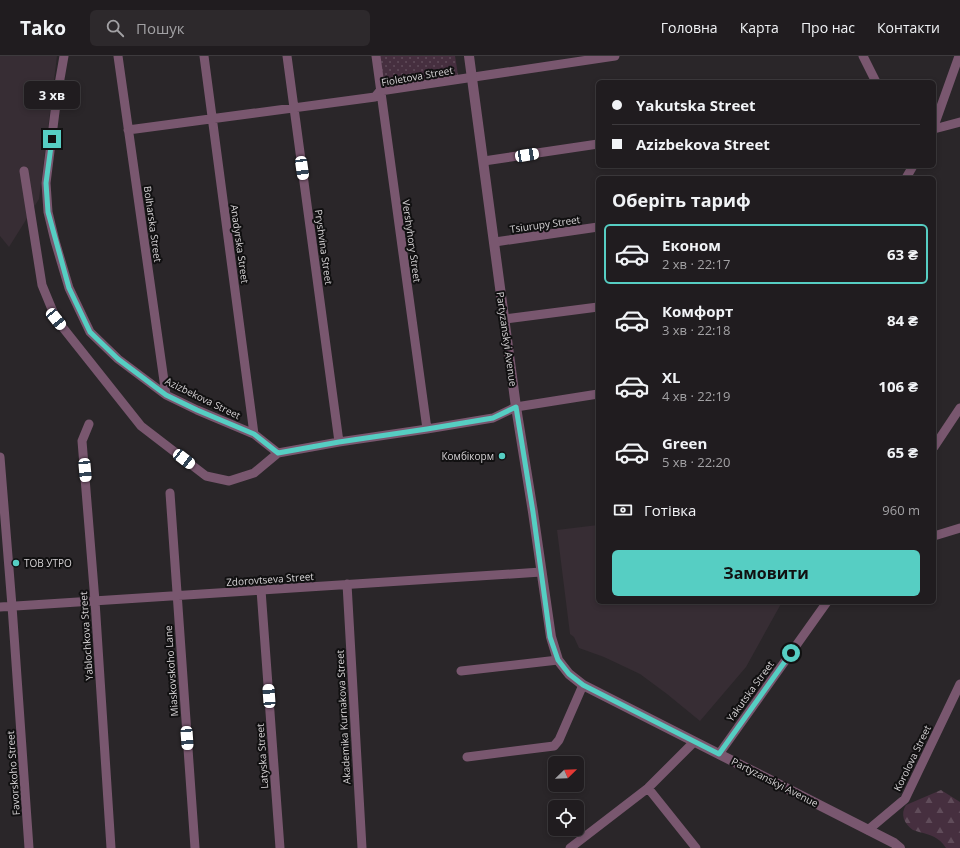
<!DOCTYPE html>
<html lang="uk">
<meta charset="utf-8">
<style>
:root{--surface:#201c1f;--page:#2d292c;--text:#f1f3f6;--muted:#a2a1a4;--line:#3d3a3d;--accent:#56cec3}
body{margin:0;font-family:"Open Sans",sans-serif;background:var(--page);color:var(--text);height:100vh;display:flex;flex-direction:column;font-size:15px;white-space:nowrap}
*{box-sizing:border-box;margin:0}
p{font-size:13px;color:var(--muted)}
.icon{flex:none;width:22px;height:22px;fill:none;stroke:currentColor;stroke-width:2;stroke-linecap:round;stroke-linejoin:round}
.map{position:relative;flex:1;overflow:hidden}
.sheet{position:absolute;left:596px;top:120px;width:340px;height:428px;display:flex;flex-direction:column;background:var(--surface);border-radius:6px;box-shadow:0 2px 6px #0003,0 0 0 1px var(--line)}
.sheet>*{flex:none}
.hud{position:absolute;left:596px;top:24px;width:340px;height:88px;border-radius:6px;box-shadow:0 2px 6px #0003,0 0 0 1px var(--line);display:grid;align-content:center;height:88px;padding:0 16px;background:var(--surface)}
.needle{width:26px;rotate:67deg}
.controls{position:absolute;left:548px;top:700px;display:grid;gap:8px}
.controls a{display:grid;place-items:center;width:36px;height:36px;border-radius:6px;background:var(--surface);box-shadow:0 2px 6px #0003,0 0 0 1px var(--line);font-size:20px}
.end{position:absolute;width:18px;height:18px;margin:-9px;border:5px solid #56cec3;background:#111;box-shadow:0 0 0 2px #111}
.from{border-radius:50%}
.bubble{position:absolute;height:28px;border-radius:6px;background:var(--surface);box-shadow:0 2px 6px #0003,0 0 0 1px var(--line);font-size:13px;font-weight:700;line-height:28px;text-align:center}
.car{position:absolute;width:12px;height:24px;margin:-12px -6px;border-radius:5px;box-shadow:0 0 3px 1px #0007;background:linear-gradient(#fff 24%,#345 0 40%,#fff 0 76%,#345 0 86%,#fff 0)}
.hud b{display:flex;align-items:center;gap:14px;height:38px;font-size:15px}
.hud b+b{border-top:1px solid var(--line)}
.hud i{width:10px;height:10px;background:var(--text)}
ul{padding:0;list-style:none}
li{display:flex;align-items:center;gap:12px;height:60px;margin:0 8px 6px;padding:0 8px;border:2px solid transparent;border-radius:6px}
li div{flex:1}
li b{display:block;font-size:15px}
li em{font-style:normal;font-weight:700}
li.active{border-color:var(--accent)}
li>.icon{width:36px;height:36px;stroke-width:1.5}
h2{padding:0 16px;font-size:18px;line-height:48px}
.pay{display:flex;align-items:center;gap:10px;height:44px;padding:0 16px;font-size:15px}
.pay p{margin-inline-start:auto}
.cta{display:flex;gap:8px;margin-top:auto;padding:8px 16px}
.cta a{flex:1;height:46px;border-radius:6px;background:var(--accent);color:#111;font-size:16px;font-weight:700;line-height:46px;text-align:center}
header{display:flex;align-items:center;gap:24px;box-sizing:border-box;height:56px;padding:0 20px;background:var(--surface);border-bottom:1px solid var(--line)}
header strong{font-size:19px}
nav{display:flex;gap:22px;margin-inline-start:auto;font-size:14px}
.search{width:280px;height:36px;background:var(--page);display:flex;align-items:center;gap:10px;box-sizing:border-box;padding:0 14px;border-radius:6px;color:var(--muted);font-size:15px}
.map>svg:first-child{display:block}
.built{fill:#372d34}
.forest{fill:url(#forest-firs)}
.garden{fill:url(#garden-dots)}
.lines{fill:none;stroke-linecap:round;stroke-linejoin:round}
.minor{stroke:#79576f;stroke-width:9}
.tertiary{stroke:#79576f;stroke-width:10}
.route{stroke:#56cec3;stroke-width:5}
.poi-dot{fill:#56cec3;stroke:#111011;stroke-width:1.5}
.labels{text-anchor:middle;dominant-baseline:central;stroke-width:4;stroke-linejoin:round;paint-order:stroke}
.street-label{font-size:10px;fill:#d6d3d5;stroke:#111011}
.poi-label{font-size:10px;fill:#d6d3d5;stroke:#111011;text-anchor:end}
</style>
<header>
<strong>Tako</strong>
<div class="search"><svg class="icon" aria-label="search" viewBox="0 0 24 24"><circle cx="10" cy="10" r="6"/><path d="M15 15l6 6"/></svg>Пошук</div>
<nav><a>Головна</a><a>Карта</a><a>Про нас</a><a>Контакти</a></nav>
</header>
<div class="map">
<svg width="960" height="792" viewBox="0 0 960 792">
<defs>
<pattern id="forest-firs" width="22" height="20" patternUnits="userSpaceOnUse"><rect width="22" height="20" fill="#462f3f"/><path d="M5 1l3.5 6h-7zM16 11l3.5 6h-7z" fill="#604c5a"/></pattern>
<pattern id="garden-dots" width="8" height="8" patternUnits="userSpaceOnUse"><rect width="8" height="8" fill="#462f3f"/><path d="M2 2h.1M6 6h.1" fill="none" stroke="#604c5a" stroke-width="1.8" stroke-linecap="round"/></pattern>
</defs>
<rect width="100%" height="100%" fill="#2a2629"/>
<path class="built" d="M0,0H57L39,143L9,191L0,180Z
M598,469V546H782L746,611L700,665L667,638L640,618L604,601L579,592L574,581L570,578L557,474Z"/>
<path class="forest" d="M941,734L960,746V792H946C939,781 931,779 919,776C917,775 915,775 913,774C904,768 900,758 906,749Z"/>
<path class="garden" d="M380,0H455L458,19L384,29Z"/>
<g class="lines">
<path class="minor" d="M64,0L57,40L46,127L48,156L55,185L69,232L90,276L118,303L166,339L197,354L254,378L278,397L339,386L427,373L493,362L516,351L598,338
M118,0L166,339
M204,0L254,378
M287,0L339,386
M376,0L427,373
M863,0L876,26
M934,70L959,0
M934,73L960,66
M128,74L375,41L380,35L615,0
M484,105L598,88
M24,115L42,229L56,263L141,370L206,420L229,425L254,417L278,397
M906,122L913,110
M495,186L598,171
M505,263L598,251
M89,368L82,385L95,545L111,792
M934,391L960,352
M0,401L12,550L29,792
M170,437L195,792
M934,480L960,472
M347,528L362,792
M261,534L280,792
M0,551C181,541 361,527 541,516
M461,615L558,604
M719,698L827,546
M467,701L546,691L554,690L559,684L583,629
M648,732L696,792
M868,774L905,743L960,628
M570,792L648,732L694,686"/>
<path class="tertiary" d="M469,0L516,351L533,456L551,581L558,604L569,618L583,629L894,787L900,792"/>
</g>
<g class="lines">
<path class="route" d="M52,83L46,127L48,156L69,232L90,276L118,303L166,339L197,354L254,378L278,397L339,386L427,373L493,362L516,351L533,456L550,581L558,604L569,618L583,629L719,698L791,597"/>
</g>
<g class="poi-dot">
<circle cx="502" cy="400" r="4"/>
<circle cx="16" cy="507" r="4"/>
</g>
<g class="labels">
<g class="street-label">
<text transform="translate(417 20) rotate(-10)">Fioletova Street</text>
<text transform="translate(153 168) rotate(82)">Bolharska Street</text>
<text transform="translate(545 168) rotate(-8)">Tsiurupy Street</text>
<text transform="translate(412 185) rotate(82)">Vershyhory Street</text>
<text transform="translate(240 188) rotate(82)">Anadyrska Street</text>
<text transform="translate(324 191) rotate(82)">Pryshvina Street</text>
<text transform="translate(507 283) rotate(82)">Partyzanskyi Avenue</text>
<text transform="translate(203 342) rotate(26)">Azizbekova Street</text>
<text transform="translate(270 523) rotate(-4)">Zdorovtseva Street</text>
<text transform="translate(86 580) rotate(-94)">Yablochkova Street</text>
<text transform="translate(171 615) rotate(-94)">Miaskovskoho Lane</text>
<text transform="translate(750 635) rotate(-54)">Yakutska Street</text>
<text transform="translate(343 661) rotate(-93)">Akademika Kurnakova Street</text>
<text transform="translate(262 700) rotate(-94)">Latyska Street</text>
<text transform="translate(912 702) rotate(-64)">Korolova Street</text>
<text transform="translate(13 717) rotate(-94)">Favorskoho Street</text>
<text transform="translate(775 726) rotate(27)">Partyzanskyi Avenue</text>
</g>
<g class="poi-label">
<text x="494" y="400">Комбікорм</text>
<text x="24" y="507" text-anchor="start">ТОВ УТРО</text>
</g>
</g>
</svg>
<div class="controls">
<a><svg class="needle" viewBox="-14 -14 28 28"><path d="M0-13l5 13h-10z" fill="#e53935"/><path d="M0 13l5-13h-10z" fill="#a2a1a4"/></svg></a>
<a><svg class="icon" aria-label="locate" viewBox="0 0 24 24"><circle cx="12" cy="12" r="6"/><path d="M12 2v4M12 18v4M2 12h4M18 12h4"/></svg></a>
</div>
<i class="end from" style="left:791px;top:597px"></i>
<i class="end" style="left:52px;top:83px"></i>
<div class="bubble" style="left:24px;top:25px;width:56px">3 хв</div>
<i class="car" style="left:527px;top:99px;rotate:81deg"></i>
<i class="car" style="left:302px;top:112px;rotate:172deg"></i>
<i class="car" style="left:56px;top:263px;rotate:141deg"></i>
<i class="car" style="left:184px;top:403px;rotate:128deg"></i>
<i class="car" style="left:85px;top:414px;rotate:175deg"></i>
<i class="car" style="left:269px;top:640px;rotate:356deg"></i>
<i class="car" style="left:187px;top:682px;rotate:176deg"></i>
<div class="hud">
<b><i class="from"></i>Yakutska Street</b>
<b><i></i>Azizbekova Street</b>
</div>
<section class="sheet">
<h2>Оберіть тариф</h2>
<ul>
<li class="active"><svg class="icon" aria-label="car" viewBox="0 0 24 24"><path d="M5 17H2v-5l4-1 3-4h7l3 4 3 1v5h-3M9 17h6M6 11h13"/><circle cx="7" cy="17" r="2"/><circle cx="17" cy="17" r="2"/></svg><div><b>Економ</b><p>2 хв · 22:17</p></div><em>63 ₴</em></li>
<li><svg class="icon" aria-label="car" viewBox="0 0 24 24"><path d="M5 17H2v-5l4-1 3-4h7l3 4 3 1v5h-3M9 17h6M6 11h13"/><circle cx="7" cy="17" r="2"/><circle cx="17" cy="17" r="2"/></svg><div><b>Комфорт</b><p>3 хв · 22:18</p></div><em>84 ₴</em></li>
<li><svg class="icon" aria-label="car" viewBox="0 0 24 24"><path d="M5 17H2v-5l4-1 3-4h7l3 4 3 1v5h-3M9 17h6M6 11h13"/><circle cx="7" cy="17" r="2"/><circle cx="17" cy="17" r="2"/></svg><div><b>XL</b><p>4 хв · 22:19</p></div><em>106 ₴</em></li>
<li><svg class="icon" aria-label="car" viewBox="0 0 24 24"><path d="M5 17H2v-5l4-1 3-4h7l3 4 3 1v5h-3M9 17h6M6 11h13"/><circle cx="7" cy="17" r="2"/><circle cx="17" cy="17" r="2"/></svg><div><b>Green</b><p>5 хв · 22:20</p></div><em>65 ₴</em></li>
</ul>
<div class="pay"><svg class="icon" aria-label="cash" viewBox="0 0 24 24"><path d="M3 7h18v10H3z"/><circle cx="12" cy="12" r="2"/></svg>Готівка<p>960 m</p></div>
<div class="cta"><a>Замовити</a></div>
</section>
</div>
